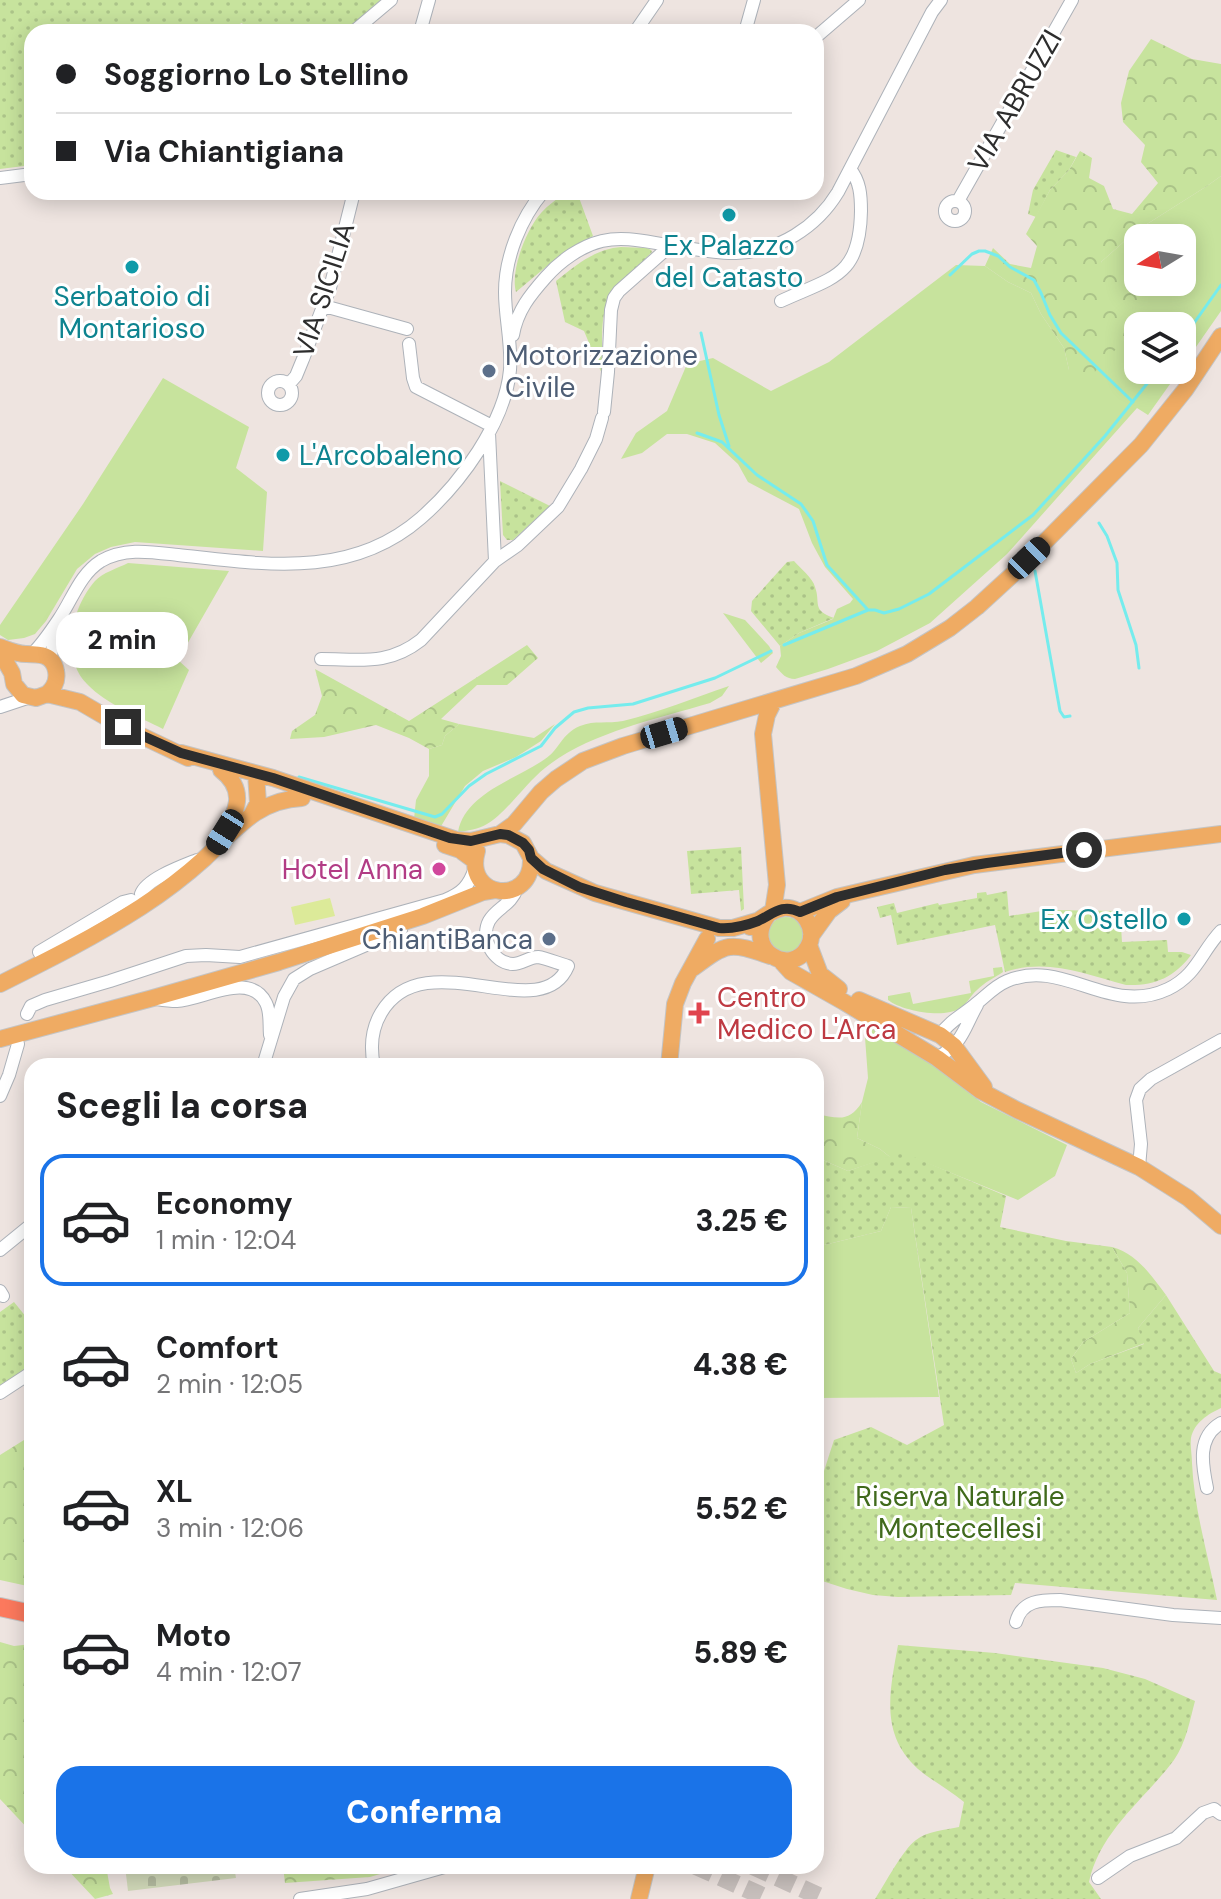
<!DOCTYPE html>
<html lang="it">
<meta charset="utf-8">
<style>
:root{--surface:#fff;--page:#f2f2f2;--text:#202124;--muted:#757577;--line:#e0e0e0;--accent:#1a73e8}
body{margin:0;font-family:"DM Sans",sans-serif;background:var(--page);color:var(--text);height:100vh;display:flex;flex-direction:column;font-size:30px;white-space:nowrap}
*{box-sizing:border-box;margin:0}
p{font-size:26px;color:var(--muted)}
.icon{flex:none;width:44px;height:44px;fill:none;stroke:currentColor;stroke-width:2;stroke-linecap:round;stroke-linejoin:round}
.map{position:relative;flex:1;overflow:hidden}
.side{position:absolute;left:24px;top:1058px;width:800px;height:816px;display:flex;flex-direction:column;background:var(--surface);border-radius:24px;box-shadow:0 4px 20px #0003}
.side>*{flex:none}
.banner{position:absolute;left:24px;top:24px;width:800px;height:176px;border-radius:24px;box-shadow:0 4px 20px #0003;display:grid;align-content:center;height:176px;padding:0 32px;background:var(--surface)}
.needle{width:52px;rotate:259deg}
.tools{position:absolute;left:1124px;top:224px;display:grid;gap:16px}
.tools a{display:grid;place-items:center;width:72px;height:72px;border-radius:16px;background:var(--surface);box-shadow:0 4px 20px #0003;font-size:40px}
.end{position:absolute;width:36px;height:36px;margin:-18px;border:10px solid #2d2d2d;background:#fff;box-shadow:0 0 0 4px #fff}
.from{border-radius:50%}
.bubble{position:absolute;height:56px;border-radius:24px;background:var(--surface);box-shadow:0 4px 20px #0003;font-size:26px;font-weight:800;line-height:56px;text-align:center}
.car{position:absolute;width:24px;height:48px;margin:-24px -12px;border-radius:10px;box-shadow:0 0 6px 2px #0007;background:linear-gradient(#222 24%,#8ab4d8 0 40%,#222 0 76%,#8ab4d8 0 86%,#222 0)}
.banner b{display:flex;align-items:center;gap:28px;height:76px;font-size:30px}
.banner b+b{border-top:2px solid var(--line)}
.banner i{width:20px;height:20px;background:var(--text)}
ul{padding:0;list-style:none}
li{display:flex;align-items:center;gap:24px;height:132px;margin:0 16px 12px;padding:0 16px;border:4px solid transparent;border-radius:24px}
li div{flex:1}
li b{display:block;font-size:30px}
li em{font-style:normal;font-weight:800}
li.on{border-color:var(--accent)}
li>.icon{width:72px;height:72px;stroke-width:1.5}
h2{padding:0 32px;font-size:36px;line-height:96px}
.action{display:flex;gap:16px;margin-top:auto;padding:16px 32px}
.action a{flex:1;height:92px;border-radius:24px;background:var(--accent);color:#fff;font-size:32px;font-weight:800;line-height:92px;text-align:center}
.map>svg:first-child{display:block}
.grass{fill:#c7e39d;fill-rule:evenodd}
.forest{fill:url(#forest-crowns)}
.cemetery{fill:url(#cemetery-stones)}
.park{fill:url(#park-dots)}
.pitch{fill:#dcea99}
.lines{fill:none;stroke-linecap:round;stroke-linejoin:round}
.stream{stroke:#75eced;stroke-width:3}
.highway-tunnel{stroke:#c7bfbc;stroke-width:18;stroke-dasharray:18 9;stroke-linecap:butt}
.minor-casing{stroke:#adb2b9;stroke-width:14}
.major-casing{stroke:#c4c4c4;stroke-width:18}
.highway-casing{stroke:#c4c4c4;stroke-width:20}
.minor{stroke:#fff;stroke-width:12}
.major{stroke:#efab63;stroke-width:16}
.highway{stroke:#fc795d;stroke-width:18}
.route{stroke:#2d2d2d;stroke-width:10}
.culture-dot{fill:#0f9aa8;stroke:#fff;stroke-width:3}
.service-dot{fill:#5c6f8a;stroke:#fff;stroke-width:3}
.hotel-dot{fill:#d1479c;stroke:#fff;stroke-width:3}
.health-dot{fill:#e0444e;stroke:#fff;stroke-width:3}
.labels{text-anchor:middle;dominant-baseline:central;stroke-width:6;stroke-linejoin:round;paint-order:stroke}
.street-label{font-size:28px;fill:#2d2d2d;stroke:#fff}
.culture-label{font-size:28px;fill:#0d838f;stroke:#fff}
.service-label{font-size:28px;fill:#4e5e75;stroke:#fff;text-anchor:start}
.hotel-label{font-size:28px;fill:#b23c85;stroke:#fff;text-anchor:end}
.health-label{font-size:28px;fill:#be3a42;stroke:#fff;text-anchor:start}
.park-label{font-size:28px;fill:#406a1c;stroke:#fff}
</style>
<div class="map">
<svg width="1221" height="1899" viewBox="0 0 1221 1899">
<defs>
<pattern id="forest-crowns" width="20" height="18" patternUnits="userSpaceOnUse" patternTransform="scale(2)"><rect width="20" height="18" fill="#c7e39d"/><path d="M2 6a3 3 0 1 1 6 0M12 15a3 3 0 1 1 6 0" fill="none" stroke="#abc388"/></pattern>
<pattern id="cemetery-stones" width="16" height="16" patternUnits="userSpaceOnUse" patternTransform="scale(2)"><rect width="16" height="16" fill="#cfd7b7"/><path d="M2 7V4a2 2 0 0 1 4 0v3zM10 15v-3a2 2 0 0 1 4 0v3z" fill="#b2b99e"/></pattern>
<pattern id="park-dots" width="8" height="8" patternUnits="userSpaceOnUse" patternTransform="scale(2)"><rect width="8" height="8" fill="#c7e39d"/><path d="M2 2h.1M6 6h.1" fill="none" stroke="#abc388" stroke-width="1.8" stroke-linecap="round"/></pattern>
</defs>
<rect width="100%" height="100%" fill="#eee4e0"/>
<path class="grass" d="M1221,176V311L1182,367V326H1138V370H1180L1148,415L1137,408L1007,554L930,623L877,651L828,669L795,679C786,679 782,674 776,667L781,656L780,646L799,633L833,619L837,609L850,603L853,599L825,567L812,543L799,509L748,482L738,464L715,443L687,434H667L642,453L621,459L636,433L667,411L687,364L713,358L771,391L829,362L956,265L985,266L1008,282L1031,293L1041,314L1064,348L1069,370L1114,350L1132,332L1101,262L1136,231L1207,186ZM1138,238H1182V282H1138Z
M163,378L249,427L236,468L267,492L263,551L135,542L111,547L95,554L77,569L46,621L35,634L24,638L8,640L0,635V625L83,504Z
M128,563L229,571L178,660L189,670L163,729C138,716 107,705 87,684C60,657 72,607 95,581C102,573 118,568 128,563Z
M723,613L745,620L769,646L773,653L761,663Z
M729,686L722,696L710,703C657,719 588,733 545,768C526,783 506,813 487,824C479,829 467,831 458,832C465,793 517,779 545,759C560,749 561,734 580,726C595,720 608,724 623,721C659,712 694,698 729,686Z
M459,724L534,738L555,724L541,741L516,757L483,771L465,786L440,828L414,819L416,800L429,776V749L442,745L445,736Z
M768 935a18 18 0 1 1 36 0a18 18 0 1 1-36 0Z
M1002,967L1003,972C994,978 985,982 977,990C971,995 967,1004 960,1008C945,1019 902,1011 888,1000V996L910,992L913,1004L971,993L969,981L994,976L993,968Z
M864,1024L934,1066L981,1102L1067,1145L1055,1176L1018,1200L902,1153L890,1157L880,1149L857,1138L862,1102L868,1078Z
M891,1207L911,1208L939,1397L816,1398V1247L881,1231Z"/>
<path class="forest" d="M1151,39L1192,59L1221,64V176L1207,186L1136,231L1101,262L1151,303L1132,332L1090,377L1069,370L1064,348L1041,314L1031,293L1008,282L985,266L993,248L1010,264L1031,268L1037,246L1026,234L1050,190L1069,170L1080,151L1092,158L1089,178L1104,186L1113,209L1132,214L1158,183L1141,162L1145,145L1123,122L1121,103L1129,71Z
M527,645L538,658L507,685H477L441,719L459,724L445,736L442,745L429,749L409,738L376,725L324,737L290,739L292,731L315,715L322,696L315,669L409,721Z
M862,1102L857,1138L880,1149L890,1157L848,1171L816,1157V1114C838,1118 849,1123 862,1102Z
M1112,1247C1137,1254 1151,1275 1166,1295L1138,1328L1145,1343L1090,1364L1076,1373L1071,1359L1083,1342L1130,1313L1127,1273Z
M32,1435V1587L0,1580V1455Z
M0,1642L14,1646L32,1644V1833L0,1799Z
M64,1866H106L110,1888L113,1894L95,1899Z
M283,1866H407L370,1877L285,1883Z"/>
<path class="cemetery" d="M125,1866H234L236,1878L128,1891Z"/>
<path class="park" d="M0,0H383L345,32H248L242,23L221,32H32V165L0,169Z
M1056,150L1076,157L1069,170L1050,190L1036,217L1028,214L1033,190Z
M566,192H577L593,236L559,256L516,292C510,271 526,230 541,213C548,205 557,199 566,192Z
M621,247L647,248L651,250L652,252L609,296C599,319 603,349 602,374L584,331L565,322L556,281C576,265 595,249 621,247Z
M500,481L550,506L513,540H507L503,535Z
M794,561C800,568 813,578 815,587C821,603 811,610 834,618L799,633L780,646L751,611L752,601L787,562Z
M741,847L744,909L741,911L739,890L691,894L687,851Z
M1007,891L1009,916L1048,910L1120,911L1122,942L1167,940L1168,952H1182L1191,955C1174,978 1154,986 1126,985C1085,974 1047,958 1005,972L995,925L897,945L891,915L880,918L877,907L894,903L897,913L938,903L939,905L977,898V893L986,892L987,895Z
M902,1152L1006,1196L1000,1227L1066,1241L1112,1247L1127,1273L1130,1313L1083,1342L1071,1359L1076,1373L1090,1364L1144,1344L1138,1328L1166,1295L1214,1371L1221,1374V1408C1208,1414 1194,1423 1191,1438C1190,1446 1192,1455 1192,1463C1194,1509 1208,1555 1217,1600L1015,1583L1011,1595L898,1597L873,1595L847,1589L816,1579V1471H824L834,1440L871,1427L907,1445L944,1425L911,1208L891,1207L881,1231L816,1247V1157L848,1171Z
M14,1302L31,1323L29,1325L32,1330V1368L0,1387V1312Z
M898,1645L995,1653L1103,1668L1145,1679L1195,1701C1190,1720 1186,1743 1174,1760C1144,1800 1100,1831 1089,1882L1101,1899H875C885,1884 903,1849 916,1840C927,1831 946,1830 959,1827L964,1802C950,1790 932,1781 918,1769C879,1734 890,1690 898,1645Z"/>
<path class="pitch" d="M330,898L335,916L295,925L291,907Z"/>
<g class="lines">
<path class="stream" d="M950,275L972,254L979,251H985L998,256L1010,267L1034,280L1041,293L1050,315L1061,333L1133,402
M701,333L719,415L729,446
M1182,340L1221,285
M697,433L722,442L757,475L801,504L813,521L827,565L868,610
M1099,523L1107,536L1117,563L1118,590L1136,645L1139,668
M1035,571L1060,711L1064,717L1070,716
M784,645L868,610H875L884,613L899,609L929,594L1033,515L1105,436L1158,370
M299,777L435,817L442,814L469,786L486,774L541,746L555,728L574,712L588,708L633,704L715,678L771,651"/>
<path class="highway-tunnel" d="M696,1866L769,1899
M753,1866L825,1899"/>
<g class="minor-casing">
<path id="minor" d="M353,32L391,0
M420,32L429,0
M635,32L657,0
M745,32L754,0
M816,37L859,0
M0,178L32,174
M958,201L1072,0
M945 211a10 10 0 1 1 20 0a10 10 0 1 1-20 0Z
M781,301C833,277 860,277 861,211C861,195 860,181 850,169
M324,306L407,329
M513,335C517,311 530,295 546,277C560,261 581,246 602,241C625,236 647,242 669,245C691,248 715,254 736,253C778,252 817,227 838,192L932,12L941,0
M409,344L413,378L416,387L492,426
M268 393a12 12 0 1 1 24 0a12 12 0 1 1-24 0Z
M289,384L296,376L303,359L330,288L354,192
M604,412L608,372L611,310L614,298L619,291L671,245
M489,433L495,561
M33,653C43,643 51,631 59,619C72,600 80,574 101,561C125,547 152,552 178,555C263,564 350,580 421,518C460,484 505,423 510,370C512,344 505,318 505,292C505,257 521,218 543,192
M50,659L58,626
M321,659C360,659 388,666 421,640L495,561L518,545L558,507L581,469L596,439L602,418
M0,707L30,697
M147,903L141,894C146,879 182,866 197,860
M46,961L39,952L123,902L131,900L140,907
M157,999C163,1000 170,1001 177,1001C202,1000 250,970 266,1003C271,1013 269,1025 270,1035
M27,1014L31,1006L45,1000L110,981L186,956L206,955L240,957L445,900C462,893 469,886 475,868
M940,1035C950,1020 965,1014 977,1003C987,995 995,986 1007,981C1064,957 1109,1017 1168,989C1197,975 1201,952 1221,931
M937,1058C964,1042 963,1030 977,1005
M263,1066L284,997L294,979L310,969L401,930
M374,1066C370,1047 371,1030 381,1013C424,939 541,1030 568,966C560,964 546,958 538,957C529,957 522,964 513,964C493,963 480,938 489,921C497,907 511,906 517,888
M0,1096L9,1075L18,1044
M1139,1167L1141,1144L1136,1100L1140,1089L1151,1079L1221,1040
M0,1250L32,1224
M0,1291L3,1296
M0,1393L32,1372
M1207,1488C1202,1464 1197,1437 1221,1423
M1016,1622C1022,1600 1041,1600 1060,1600L1173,1615L1221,1618
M1098,1878L1130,1856L1176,1838L1203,1813L1214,1809L1221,1814
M300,1899L367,1889L448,1866"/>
</g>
<g class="major-casing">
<path id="major" d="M0,647C8,650 17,654 26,654C39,654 53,654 56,671C58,681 54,688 47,694
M0,652L12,673L14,684L23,695L36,698L47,694L80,702L123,727L188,758
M181,753L273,778L457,840L471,841L500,834L508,835L523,843L531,858L546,871L595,893L719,928H733L757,921
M221,770C247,790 237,812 223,835
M252,814L258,803L256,774
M500,834L514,824L541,792L556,779L583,761L623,746L856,676L907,654L950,628L977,607L1012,575L1141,445L1185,390L1221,336
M445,845L460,850L475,861
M477,851C463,899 533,907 531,858
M773,911L777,885L763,734L767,715L774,701
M800,912L837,897L974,865L1221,834
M750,927C759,920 771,910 783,908C803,906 818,929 808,947C790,979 742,948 768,915
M811,936L829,911L842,901
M809,945L820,974L839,989
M780,960L791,972L844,1002L937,1058L981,1091L1017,1110L1139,1167L1188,1198L1221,1226
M693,968C728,942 729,942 770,956
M0,984C48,960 96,936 141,907C164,892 185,876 205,858C236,829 257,800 302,798
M859,1000L940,1035L954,1046L984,1087
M0,1039L153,998L279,962L423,916L483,892L495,890
M669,1066L675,1004L683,983L707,939
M639,1899L647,1866"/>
</g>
<g class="highway-casing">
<path id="highway" d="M0,1607L32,1614"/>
</g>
<use href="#minor" class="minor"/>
<use href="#major" class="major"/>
<use href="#highway" class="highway"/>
</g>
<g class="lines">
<path class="route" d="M123,727L181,753L273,778L450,838L471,841L500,834L508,835L523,843L529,850L531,858L543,869L579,887L626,902L719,928C732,929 745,926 758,921C773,914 782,903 800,912L837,897L945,870L987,863L1084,850"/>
</g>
<g class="culture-dot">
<circle cx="729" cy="215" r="8"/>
<circle cx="132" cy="267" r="8"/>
<circle cx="283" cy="455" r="8"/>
<circle cx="1184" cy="919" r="8"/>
</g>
<g class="service-dot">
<circle cx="489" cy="371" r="8"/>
<circle cx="549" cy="939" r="8"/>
</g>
<circle class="hotel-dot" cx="439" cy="869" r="8"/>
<path class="health-dot" d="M695 1001h8v8h8v8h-8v8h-8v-8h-8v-8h8z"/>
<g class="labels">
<g class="street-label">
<text transform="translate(1015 101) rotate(-60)">VIA ABRUZZI</text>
<text transform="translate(324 290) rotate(-72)">VIA SICILIA</text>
</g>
<g class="culture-label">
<text x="729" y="245">Ex Palazzo<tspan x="729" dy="32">del Catasto</tspan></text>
<text x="132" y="296">Serbatoio di<tspan x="132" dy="32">Montarioso</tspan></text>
<text x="299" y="455" text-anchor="start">L'Arcobaleno</text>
<text x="1168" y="919" text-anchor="end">Ex Ostello</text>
</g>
<g class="service-label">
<text x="505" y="355">Motorizzazione<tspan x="505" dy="32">Civile</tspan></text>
<text x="533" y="939" text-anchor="end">ChiantiBanca</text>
</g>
<g class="hotel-label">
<text x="423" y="869">Hotel Anna</text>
</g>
<g class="health-label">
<text x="717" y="997">Centro<tspan x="717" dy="32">Medico L'Arca</tspan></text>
</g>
<g class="park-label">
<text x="960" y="1496">Riserva Naturale<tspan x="960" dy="32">Montecellesi</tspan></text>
</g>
</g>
</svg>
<div class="tools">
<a><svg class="needle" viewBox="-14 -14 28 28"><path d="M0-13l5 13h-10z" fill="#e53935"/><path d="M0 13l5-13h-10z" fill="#757577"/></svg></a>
<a><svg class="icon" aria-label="layers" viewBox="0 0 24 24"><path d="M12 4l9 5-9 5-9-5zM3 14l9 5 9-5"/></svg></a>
</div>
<i class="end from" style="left:1084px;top:850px"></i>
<i class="end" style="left:123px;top:727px"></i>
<div class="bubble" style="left:56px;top:612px;width:132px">2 min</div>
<i class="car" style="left:1029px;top:558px;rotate:46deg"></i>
<i class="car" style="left:664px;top:733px;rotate:73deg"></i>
<i class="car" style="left:225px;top:832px;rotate:212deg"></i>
<div class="banner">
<b><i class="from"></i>Soggiorno Lo Stellino</b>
<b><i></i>Via Chiantigiana</b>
</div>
<section class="side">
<h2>Scegli la corsa</h2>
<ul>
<li class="on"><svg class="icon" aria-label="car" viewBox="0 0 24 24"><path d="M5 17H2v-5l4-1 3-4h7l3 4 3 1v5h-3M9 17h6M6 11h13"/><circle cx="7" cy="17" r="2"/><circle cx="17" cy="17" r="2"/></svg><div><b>Economy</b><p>1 min · 12:04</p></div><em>3.25 €</em></li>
<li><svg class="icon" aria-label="car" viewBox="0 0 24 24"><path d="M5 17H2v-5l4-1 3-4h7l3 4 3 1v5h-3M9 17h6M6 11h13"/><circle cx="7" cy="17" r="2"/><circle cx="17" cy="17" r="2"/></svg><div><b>Comfort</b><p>2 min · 12:05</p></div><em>4.38 €</em></li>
<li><svg class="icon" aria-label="car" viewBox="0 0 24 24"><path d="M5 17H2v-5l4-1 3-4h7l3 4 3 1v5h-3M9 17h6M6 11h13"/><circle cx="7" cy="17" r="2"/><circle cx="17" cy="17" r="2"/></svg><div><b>XL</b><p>3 min · 12:06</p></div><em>5.52 €</em></li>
<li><svg class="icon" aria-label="car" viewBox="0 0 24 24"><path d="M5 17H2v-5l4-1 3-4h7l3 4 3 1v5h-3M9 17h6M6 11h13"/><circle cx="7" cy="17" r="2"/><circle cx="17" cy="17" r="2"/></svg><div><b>Moto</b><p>4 min · 12:07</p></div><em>5.89 €</em></li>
</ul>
<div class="action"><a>Conferma</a></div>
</section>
</div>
